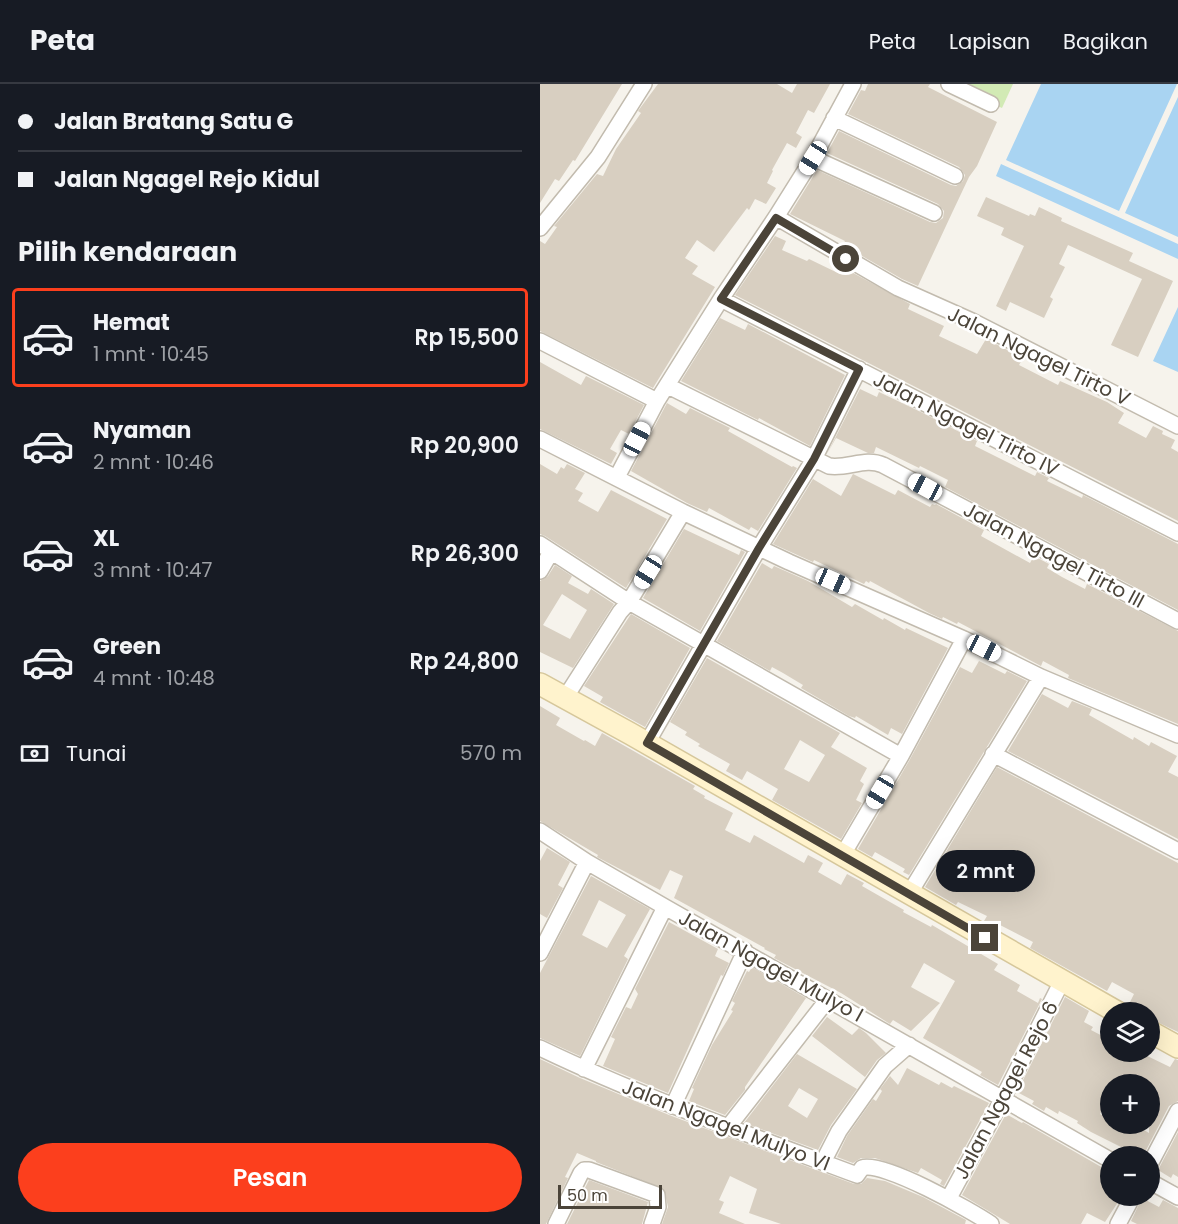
<!DOCTYPE html>
<html lang="id">
<meta charset="utf-8">
<style>
:root{--surface:#171b24;--page:#20242c;--text:#f1f3f6;--muted:#9ea1a6;--line:#363941;--accent:#fc3f1d}
body{margin:0;font-family:Poppins,sans-serif;background:var(--page);color:var(--text);height:100vh;display:flex;flex-direction:column;font-size:22px;white-space:nowrap}
*{box-sizing:border-box;margin:0}
p{font-size:20px;color:var(--muted)}
.icon{flex:none;width:33px;height:33px;fill:none;stroke:currentColor;stroke-width:2;stroke-linecap:round;stroke-linejoin:round}
.map{position:relative;flex:1;overflow:hidden}
.sheet{display:flex;flex-direction:column;background:var(--surface);width:540px}
.sheet>*{flex:none}
.top-card{display:grid;align-content:center;height:132px;padding:0 18px;background:var(--surface)}
.buttons{position:absolute;left:560px;top:918px;display:grid;gap:12px}
.buttons a{display:grid;place-items:center;width:60px;height:60px;border-radius:50%;background:var(--surface);box-shadow:0 6px 24px #0002;font-size:30px}
.scale{position:absolute;left:18px;bottom:15px;width:104px;box-sizing:border-box;padding-left:6px;border:3px solid #4b4439;border-top:0;font-size:16px;line-height:21px;white-space:nowrap;color:#4b4439;-webkit-text-stroke:4px #fff;paint-order:stroke}
.end{position:absolute;width:27px;height:27px;margin:-14px;border:8px solid #4b4439;background:#fff;box-shadow:0 0 0 3px #fff}
.from{border-radius:50%}
.bubble{position:absolute;height:42px;border-radius:21px;background:var(--surface);box-shadow:0 6px 24px #0002;font-size:20px;font-weight:600;line-height:42px;text-align:center}
.car{position:absolute;width:18px;height:36px;margin:-18px -9px;border-radius:8px;box-shadow:0 0 4px 2px #0007;background:linear-gradient(#fff 24%,#345 0 40%,#fff 0 76%,#345 0 86%,#fff 0)}
.top-card b{display:flex;align-items:center;gap:21px;height:57px;font-size:22px}
.top-card b+b{border-top:2px solid var(--line)}
.top-card i{width:15px;height:15px;background:var(--text)}
ul{padding:0;list-style:none}
li{display:flex;align-items:center;gap:18px;height:99px;margin:0 12px 9px;padding:0 6px;border:3px solid transparent;border-radius:6px}
li div{flex:1}
li b{display:block;font-size:22px}
li em{font-style:normal;font-weight:600}
li.current{border-color:var(--accent)}
li>.icon{width:54px;height:54px;stroke-width:1.5}
h2{padding:0 18px;font-size:27px;line-height:72px}
.pay{display:flex;align-items:center;gap:15px;height:66px;padding:0 18px;font-size:22px}
.pay p{margin-inline-start:auto}
.primary-button{display:flex;gap:12px;margin-top:auto;padding:12px 18px}
.primary-button a{flex:1;height:69px;border-radius:36px;background:var(--accent);color:#fff;font-size:24px;font-weight:600;line-height:69px;text-align:center}
header{display:flex;align-items:center;gap:36px;box-sizing:border-box;height:84px;padding:0 30px;background:var(--surface);border-bottom:2px solid var(--line)}
header strong{font-size:28px}
nav{display:flex;gap:33px;margin-inline-start:auto;font-size:21px}
main{display:flex;flex:1;min-height:0}
.map>svg:first-child{display:block}
.green{fill:#d2eab5}
.water{fill:#a9d4f2}
.building{fill:#d8cfc1;fill-rule:evenodd}
.lines{fill:none;stroke-linecap:round;stroke-linejoin:round}
.street-casing{stroke:#c2bbae;stroke-width:18}
.secondary-casing{stroke:#d6c79b;stroke-width:24}
.street{stroke:#fff;stroke-width:15}
.secondary{stroke:#fff3cd;stroke-width:21}
.route{stroke:#4b4439;stroke-width:8}
.labels{text-anchor:middle;dominant-baseline:central;stroke-width:5;stroke-linejoin:round;paint-order:stroke}
.street-label{font-size:20px;fill:#4b4439;stroke:#fff}
</style>
<header>
<strong>Peta</strong>
<nav><a>Peta</a><a>Lapisan</a><a>Bagikan</a></nav>
</header>
<main>
<section class="sheet">
<div class="top-card">
<b><i class="from"></i>Jalan Bratang Satu G</b>
<b><i></i>Jalan Ngagel Rejo Kidul</b>
</div>
<h2>Pilih kendaraan</h2>
<ul>
<li class="current"><svg class="icon" aria-label="car" viewBox="0 0 24 24"><path d="M5 17H2v-5l4-1 3-4h7l3 4 3 1v5h-3M9 17h6M6 11h13"/><circle cx="7" cy="17" r="2"/><circle cx="17" cy="17" r="2"/></svg><div><b>Hemat</b><p>1 mnt · 10:45</p></div><em>Rp 15,500</em></li>
<li><svg class="icon" aria-label="car" viewBox="0 0 24 24"><path d="M5 17H2v-5l4-1 3-4h7l3 4 3 1v5h-3M9 17h6M6 11h13"/><circle cx="7" cy="17" r="2"/><circle cx="17" cy="17" r="2"/></svg><div><b>Nyaman</b><p>2 mnt · 10:46</p></div><em>Rp 20,900</em></li>
<li><svg class="icon" aria-label="car" viewBox="0 0 24 24"><path d="M5 17H2v-5l4-1 3-4h7l3 4 3 1v5h-3M9 17h6M6 11h13"/><circle cx="7" cy="17" r="2"/><circle cx="17" cy="17" r="2"/></svg><div><b>XL</b><p>3 mnt · 10:47</p></div><em>Rp 26,300</em></li>
<li><svg class="icon" aria-label="car" viewBox="0 0 24 24"><path d="M5 17H2v-5l4-1 3-4h7l3 4 3 1v5h-3M9 17h6M6 11h13"/><circle cx="7" cy="17" r="2"/><circle cx="17" cy="17" r="2"/></svg><div><b>Green</b><p>4 mnt · 10:48</p></div><em>Rp 24,800</em></li>
</ul>
<div class="pay"><svg class="icon" aria-label="cash" viewBox="0 0 24 24"><path d="M3 7h18v10H3z"/><circle cx="12" cy="12" r="2"/></svg>Tunai<p>570 m</p></div>
<div class="primary-button"><a>Pesan</a></div>
</section>
<div class="map">
<svg width="638" height="1140" viewBox="0 0 638 1140">
<rect width="100%" height="100%" fill="#f6f3ec"/>
<path class="green" d="M411,0H473L462,24Z"/>
<path class="water" d="M501,0H637L579,127L466,76Z
M638,13V153L585,129Z
M461,80L638,160V175L456,92Z
M638,223V288L613,277Z"/>
<path class="building" d="M0,0H82L35,77L33,76L19,97L15,95L0,119Z
M118,0H237L252,9L257,0H290L274,29L268,26L256,49L262,53L256,64L247,59L232,86L233,87L227,99L236,104L226,120L215,115L209,126L207,124L174,168L157,156L145,174L158,182L152,190L175,203L113,304L0,247V157L5,160L17,143L14,142L57,90L63,92L76,65L101,29L98,27Z
M328,0H390L388,3L457,38L437,82L429,93L412,129L378,202L362,195L303,161L305,157L250,130L277,86L390,138L396,139L403,134L404,127L398,120L287,69L299,47L411,101L416,102L423,97L425,91L419,83L308,30L321,6L325,7Z
M446,113L489,132L490,130L495,132L499,123L522,134L521,137L593,169L589,177L633,197L598,273L571,261L602,195L528,161L519,180L525,183L510,213L513,215L504,234L470,218L466,227L456,222L484,162L461,151L464,144L437,132Z
M235,152L246,157L242,166L267,177L269,175L300,190L304,184L370,220L368,225L404,242L399,252L437,270L446,255L483,274L479,281L518,301L520,297L567,318L584,329L578,339L606,354L613,342L623,347L622,350L635,356L631,364L638,368V437L195,211Z
M180,234L205,246L208,240L305,291L270,362L219,334L218,336L141,297Z
M0,278L41,301L46,292L104,321L89,350L81,346L70,365L77,369L71,380L0,345Z
M320,305L337,313L339,308L383,329L437,357L435,362L495,392L497,388L509,394L507,397L538,412L542,414L543,411L638,460V526L405,403L408,396L380,382L379,384L336,363L334,369H328L296,354L287,370Z
M127,319L146,330L150,324L190,344L188,347L252,383L253,382L257,384L218,447L211,443L209,446L169,424L167,428L147,419L91,387Z
M0,380L17,390L21,383L24,385L27,380L45,389L35,405L43,409L38,417L58,428L71,406L127,435L86,504L5,452L0,450Z
M313,390L355,411L358,406L390,423L392,420L395,421L396,420L444,446L441,452L490,479L494,472L509,480L507,484L522,493L545,505L547,500L638,547V640L528,594L529,591L503,577L501,582L418,538L417,540L403,533L402,535L389,529L330,497L329,499L326,497L324,500L274,476L273,478L233,460L273,395L301,412Z
M144,445L199,471L201,466L205,468L160,547L103,514Z
M222,479L232,485L234,482L268,497L312,523L315,520L343,536L344,534L365,546L366,544L408,564L362,650L351,644L348,651L316,632L315,634L309,632L261,604L263,601L243,589L232,583L230,587L177,557Z
M15,481L32,492L28,499L48,510L51,505L74,520L33,584L0,568V497L8,492ZM22,510L47,526L30,555L3,541Z
M91,530L150,564L105,643L60,618L63,613L44,602Z
M167,574L300,649L291,663L327,684L320,697L324,700L316,716L322,719L301,755L232,716L238,705L207,687L202,696L186,687L190,680L158,662L160,660L145,651L147,648L130,638ZM260,656L285,671L269,698L244,685Z
M439,577L465,590L467,587L487,597L369,791L363,788L365,785L335,768L332,773L318,765L369,677L420,583L432,589Z
M502,610L528,624L532,617L552,625L549,631L593,656L594,653L609,662L611,658L637,672L628,688L638,693V755L468,667Z
M0,622L20,634L16,641L44,657L45,656L55,662L62,649L155,702L153,705L165,712L164,714L193,729L185,746L210,759L214,751L264,779L268,771L283,779L278,788L301,801L307,790L324,799L322,802L364,826L363,828L391,843L392,841L458,880L454,886L480,901L477,907L498,919L500,914L502,915L458,1001L440,991L442,988L383,954L415,897L384,879L371,903L400,919L371,947L353,936L350,940L301,909L234,874L236,871L224,865L225,864L134,814L143,792L130,786L120,806L57,773L58,771L0,737Z
M457,683L638,779V948L609,934V928H590L588,922L594,910L572,898L567,907L490,864L493,858L460,841L458,845L444,837L447,832L418,818L416,821L385,803Z
M7,764L30,778L18,801L23,804L7,834L0,830V777Z
M51,792L110,825L84,872L88,875L40,972L0,954V889ZM59,816L86,831L67,864L42,851Z
M129,838L178,865L175,872L189,879L183,892L181,891L128,1009L63,982L75,955L71,953L86,923L91,925L98,910L95,905Z
M212,883L266,914L205,1003V1006L185,1031L149,1017L154,1005L152,1004L172,961L193,927L191,926L195,919L192,917L207,887L209,888Z
M525,913L549,927L544,938L553,943L551,946L570,956V968H599L630,983L635,975L638,976V1017L629,1022L603,1072H593L586,1068L587,1066L551,1048L537,1039L538,1037L519,1027L518,1030L506,1023L504,1027L492,1020L494,1017L477,1008ZM570,1000H609V1049L599,1043L597,1048L582,1040L581,1042L570,1040V1036L560,1030L570,1012Z
M287,933L312,951L319,944L326,949L346,969L337,976L325,993L272,952Z
M257,970L317,1005L291,1041L278,1066L204,1039ZM259,1004L278,1015L267,1034L248,1022Z
M0,975L40,994L129,1031L314,1100H321L327,1094L345,1097L383,1113L426,1136L425,1140H241L209,1129L217,1105L190,1092L179,1116L184,1118L179,1129L205,1140H122L128,1123L124,1105L56,1078V1077L37,1069L25,1093L28,1094L6,1140H0Z
M367,984L399,1001L401,998L412,1004L414,1002L449,1019L404,1102L400,1100L402,1096L381,1084L378,1089L335,1074H321L313,1079L297,1073L307,1052L333,1015L336,1017L342,1007L340,1005L350,992L358,1001Z
M466,1030L482,1039L483,1038L570,1088V1112H582L565,1138L547,1129L541,1140H470L422,1111Z
M638,1048V1093L633,1090L631,1094L618,1086Z
M49,1096L108,1118L102,1140H27Z
M602,1114L619,1123L623,1116L638,1124V1140H597L591,1137Z"/>
<g class="lines">
<g class="street-casing">
<path id="street" d="M409,0L451,20
M294,34L415,92
M273,74L394,129
M236,133L358,204L432,237L638,342
M0,144L58,73L104,0
M181,215L638,449
M0,257L117,317
M128,302L289,382C308,385 325,373 343,381L638,537
M0,355L143,428L249,478L424,555L501,593L638,651
M77,393L117,317L181,215L236,133L273,74L313,0
M0,460L89,518L361,672
M0,487L11,468
M25,614L80,528L89,518L143,428
M107,659L219,464L274,375L319,285
M453,670L638,767
M0,747L47,778L125,823L570,1076
M302,772L361,672L424,555
M369,810L501,593
M0,869L47,778
M0,964C102,1013 210,1051 317,1091L322,1084C342,1076 432,1127 451,1140
M44,985L125,823
M133,1022L205,867
M189,1042L288,915
M283,1078L299,1047L345,982L369,961
M609,1082L638,1027
M609,1097L638,1113
M409,1114L462,1016L522,897
M16,1140L41,1089L44,1086H49L117,1111L118,1123L112,1140
M578,1140L593,1112"/>
</g>
<g class="secondary-casing">
<path id="secondary" d="M0,600L91,650L577,928
M609,947L638,963"/>
</g>
<use href="#street" class="street"/>
<use href="#secondary" class="secondary"/>
</g>
<g class="lines">
<path class="route" d="M306,175L236,134L181,215L319,285L274,375L219,464L107,659L445,854"/>
</g>
<g class="labels">
<g class="street-label">
<text transform="translate(499 272) rotate(26)">Jalan Ngagel Tirto V</text>
<text transform="translate(426 340) rotate(27)">Jalan Ngagel Tirto IV</text>
<text transform="translate(514 471) rotate(28)">Jalan Ngagel Tirto III</text>
<text transform="translate(231 882) rotate(29)">Jalan Ngagel Mulyo I</text>
<text transform="translate(466 1006) rotate(-62)">Jalan Ngagel Rejo 6</text>
<text transform="translate(186 1041) rotate(21)">Jalan Ngagel Mulyo VI</text>
</g>
</g>
</svg>
<div class="buttons">
<a><svg class="icon" aria-label="layers" viewBox="0 0 24 24"><path d="M12 4l9 5-9 5-9-5zM3 14l9 5 9-5"/></svg></a>
<a>+</a>
<a>−</a>
</div>
<div class="scale">50 m</div>
<i class="end from" style="left:306px;top:175px"></i>
<i class="end" style="left:445px;top:854px"></i>
<div class="bubble" style="left:396px;top:766px;width:99px">2 mnt</div>
<i class="car" style="left:273px;top:74px;rotate:212deg"></i>
<i class="car" style="left:97px;top:355px;rotate:28deg"></i>
<i class="car" style="left:385px;top:403px;rotate:298deg"></i>
<i class="car" style="left:108px;top:488px;rotate:212deg"></i>
<i class="car" style="left:293px;top:497px;rotate:114deg"></i>
<i class="car" style="left:444px;top:564px;rotate:117deg"></i>
<i class="car" style="left:340px;top:708px;rotate:211deg"></i>
</div>
</main>
